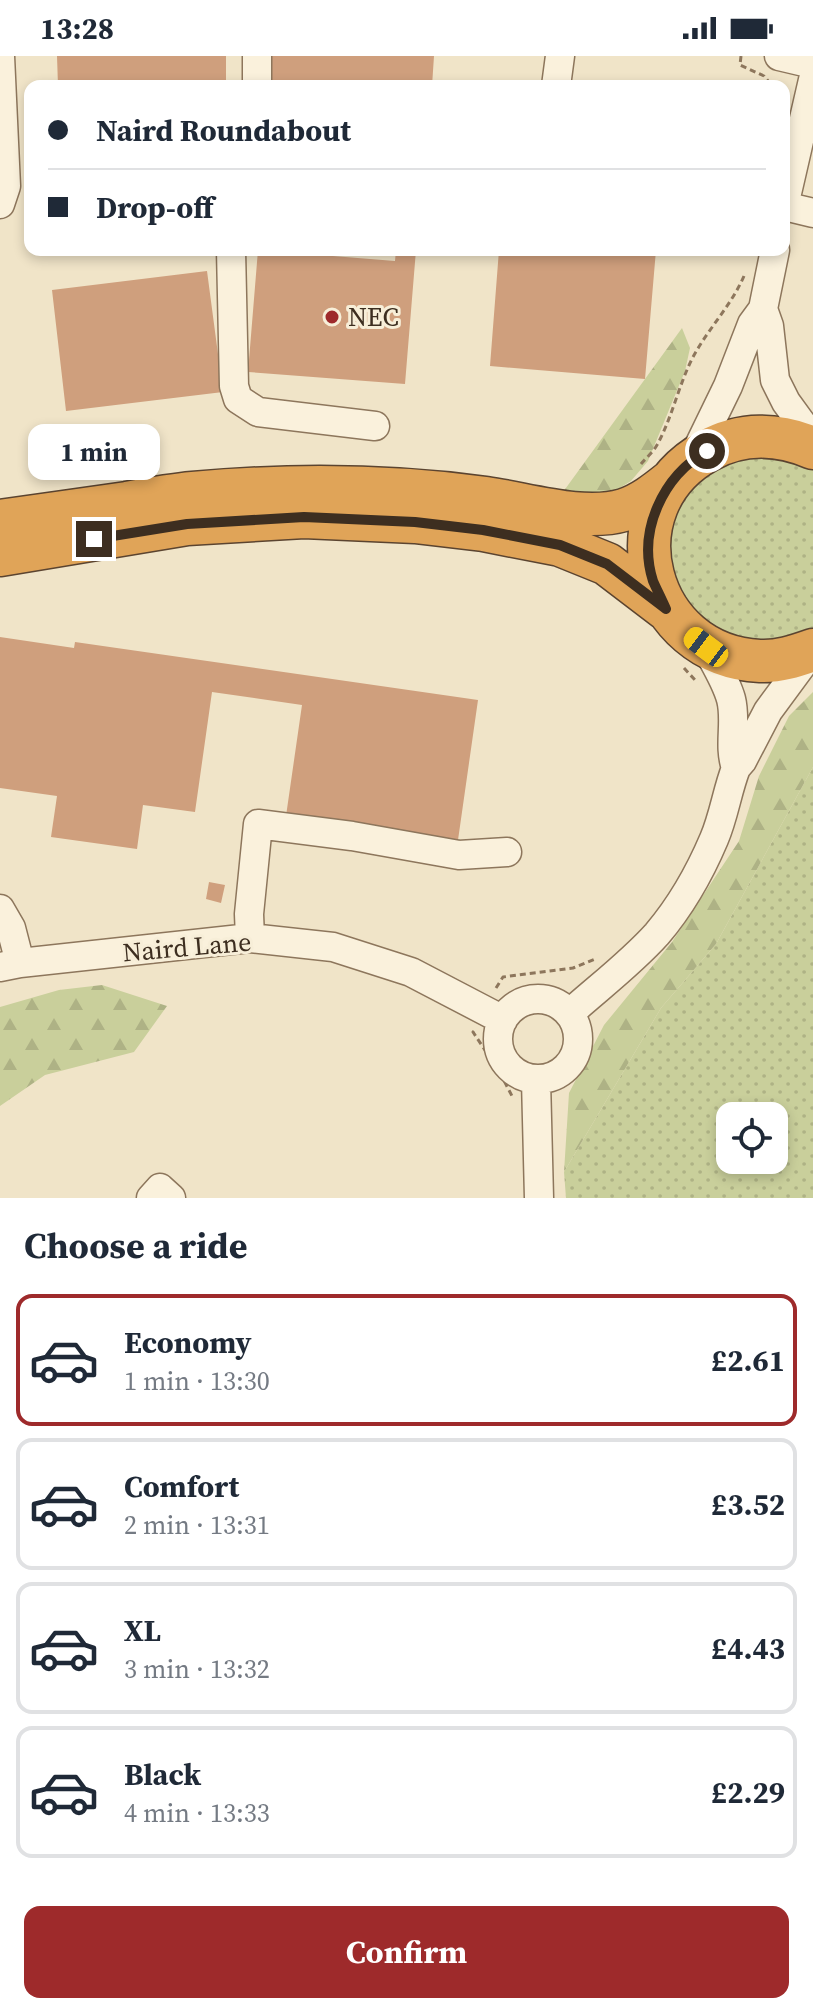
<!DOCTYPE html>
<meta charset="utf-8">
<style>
:root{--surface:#fff;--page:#f2f2f3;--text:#1f2937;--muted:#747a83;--line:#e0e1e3;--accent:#9e2a2b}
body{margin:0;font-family:"Source Serif 4",serif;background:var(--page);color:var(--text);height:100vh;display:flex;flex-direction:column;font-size:30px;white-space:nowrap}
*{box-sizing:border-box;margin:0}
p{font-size:26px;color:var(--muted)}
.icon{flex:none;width:44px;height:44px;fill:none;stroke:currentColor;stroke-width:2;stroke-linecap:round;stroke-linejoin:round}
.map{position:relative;height:1142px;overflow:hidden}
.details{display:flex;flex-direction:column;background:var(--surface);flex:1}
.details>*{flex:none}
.hud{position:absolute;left:24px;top:24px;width:766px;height:176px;border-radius:16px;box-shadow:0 4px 12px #0003;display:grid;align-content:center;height:176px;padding:0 24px;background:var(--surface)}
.tools{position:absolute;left:716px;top:1046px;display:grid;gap:16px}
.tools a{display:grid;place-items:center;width:72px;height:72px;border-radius:16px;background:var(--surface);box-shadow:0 4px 12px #0003;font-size:40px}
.end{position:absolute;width:36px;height:36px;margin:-18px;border:10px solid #3d2e20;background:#fff;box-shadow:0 0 0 4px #fff}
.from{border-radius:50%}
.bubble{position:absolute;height:56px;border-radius:16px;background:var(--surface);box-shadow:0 4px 12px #0003;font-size:26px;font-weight:700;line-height:56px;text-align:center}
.car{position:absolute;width:24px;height:48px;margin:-24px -12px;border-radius:10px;box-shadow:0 0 6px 2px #0007;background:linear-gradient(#f5c518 24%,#345 0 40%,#f5c518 0 76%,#345 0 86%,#f5c518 0)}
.hud b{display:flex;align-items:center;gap:28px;height:76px;font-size:30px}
.hud b+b{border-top:2px solid var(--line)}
.hud i{width:20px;height:20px;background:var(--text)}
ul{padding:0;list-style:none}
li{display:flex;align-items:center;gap:24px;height:132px;margin:0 16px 12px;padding:0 8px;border:4px solid var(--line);border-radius:16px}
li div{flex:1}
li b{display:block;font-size:30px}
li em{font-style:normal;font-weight:700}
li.on{border-color:var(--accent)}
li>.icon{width:72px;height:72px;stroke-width:1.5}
h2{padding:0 24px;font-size:36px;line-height:96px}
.button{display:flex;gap:16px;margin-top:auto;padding:16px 24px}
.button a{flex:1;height:92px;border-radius:16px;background:var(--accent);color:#fff;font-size:32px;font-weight:700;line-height:92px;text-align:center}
.status{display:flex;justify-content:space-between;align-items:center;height:56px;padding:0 40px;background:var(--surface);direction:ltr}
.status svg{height:22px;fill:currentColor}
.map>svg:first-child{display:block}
.grass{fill:url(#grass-dots);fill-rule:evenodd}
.forest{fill:url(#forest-firs)}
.building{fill:#cf9f7d}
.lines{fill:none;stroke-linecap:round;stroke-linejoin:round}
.minor-casing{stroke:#8d765c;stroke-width:31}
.highway-casing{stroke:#5b4430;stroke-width:45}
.path{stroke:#8d765c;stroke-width:3;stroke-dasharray:6 4;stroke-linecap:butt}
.minor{stroke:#faf1dc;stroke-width:28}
.highway{stroke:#e0a458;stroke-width:42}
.route{stroke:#3d2e20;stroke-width:10}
.poi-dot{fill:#9e2a2b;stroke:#f7eed8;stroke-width:3}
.labels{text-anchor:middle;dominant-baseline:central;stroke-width:6;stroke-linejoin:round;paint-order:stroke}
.poi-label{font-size:26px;fill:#3d2e20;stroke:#f7eed8;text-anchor:start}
.street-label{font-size:26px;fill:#3d2e20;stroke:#f7eed8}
</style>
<div class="status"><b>13:28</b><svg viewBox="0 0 49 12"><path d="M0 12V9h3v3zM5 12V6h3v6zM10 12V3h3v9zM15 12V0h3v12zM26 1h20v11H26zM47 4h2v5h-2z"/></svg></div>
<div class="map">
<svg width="813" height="1142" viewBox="0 0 813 1142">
<defs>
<pattern id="grass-dots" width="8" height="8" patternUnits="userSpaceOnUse" patternTransform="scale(2)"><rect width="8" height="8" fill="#c9cf9b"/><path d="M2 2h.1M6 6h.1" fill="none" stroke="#aeb285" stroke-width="1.8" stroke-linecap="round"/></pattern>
<pattern id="forest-firs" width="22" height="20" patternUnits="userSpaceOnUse" patternTransform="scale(2)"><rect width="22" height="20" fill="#c9cf9b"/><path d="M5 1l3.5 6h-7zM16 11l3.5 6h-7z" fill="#aeb285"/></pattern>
</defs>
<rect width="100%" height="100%" fill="#f0e4c8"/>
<path class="grass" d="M738,395L813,406V579L797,587L724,586L665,520L670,452Z
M813,711V1142H566L564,1116L661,952L716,888ZM730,1060H774V1104H730Z"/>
<path class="forest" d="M682,272L690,292L685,315L648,405L631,425L605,441L563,436Z
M813,636V711L716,888L661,952L564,1116L569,1037L604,969L672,886L739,785L759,720L789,660Z
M102,929L167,950L134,996L45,1019L0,1050V951L59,934Z"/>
<path class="building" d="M57,0H226V30H58Z
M271,0H434L432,30H269Z
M258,194L395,205L396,194H416L405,328L248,316Z
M499,194H656L645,323L490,310Z
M207,215L223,336L66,355L52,234Z
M0,581L74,592L75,586L478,644L458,784L286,760L302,649L212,636L195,756L143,749L137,793L51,781L57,740L0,732Z
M209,826L225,829L221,847L206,843Z"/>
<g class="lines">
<g class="minor-casing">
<path id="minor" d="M779,0L813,8
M257,30V0
M556,30L560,0
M0,148L6,130L0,0
M784,150L813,24
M784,150L813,157
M231,194L234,330L238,343L258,356L375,370
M763,253L769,270L775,324L786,346L813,383
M693,402L728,330L752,268L763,253L775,194
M706,591C715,608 726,625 731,643C737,666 728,689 736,712
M0,853L11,872L20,907
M250,882L249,858L258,768L352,780L459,799L507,796
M0,911L20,907L250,882L333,891L411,916L503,964
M498 983a40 40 0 1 1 80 0a40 40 0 1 1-80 0Z
M570,957C599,931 631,907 657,878C680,851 700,816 714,783C724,760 727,735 736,712L742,705L768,655L813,594
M536,1024L539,1142
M151,1142L160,1132L171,1142"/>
</g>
<g class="highway-casing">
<path id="highway" d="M813,392C778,377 741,376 707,395C606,451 646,600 760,605C778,606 796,600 813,594
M0,465C42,459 85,453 127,447C149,443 171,439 193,437C291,428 389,429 486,442C528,448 583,466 624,454C642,448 656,437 671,425
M0,499L187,468L304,461L415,466L483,474L560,489L607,508L666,553"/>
</g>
<path class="path" d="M741,0L740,9L764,20L772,30
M641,408C646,402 653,396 657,389C672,362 678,331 692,303C707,274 731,250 744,220
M684,612L695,624
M496,932L503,921L573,912L595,903
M474,975L473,976L500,1017L512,1040"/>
<use href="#minor" class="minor"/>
<use href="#highway" class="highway"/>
</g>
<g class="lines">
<path class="route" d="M94,483L187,468L304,461L415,466L483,474L560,489L607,508L666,553C662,544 657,534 653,525C637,475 663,420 707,395"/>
</g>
<circle class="poi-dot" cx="332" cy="261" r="8"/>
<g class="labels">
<g class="poi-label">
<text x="348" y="261">NEC</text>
</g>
<g class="street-label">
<text transform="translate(187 891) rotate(-5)">Naird Lane</text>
</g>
</g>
</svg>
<div class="tools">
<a><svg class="icon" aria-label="locate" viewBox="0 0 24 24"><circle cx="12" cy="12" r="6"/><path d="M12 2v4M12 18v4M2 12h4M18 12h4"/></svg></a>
</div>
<i class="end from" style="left:707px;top:395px"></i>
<i class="end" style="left:94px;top:483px"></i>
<div class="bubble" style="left:28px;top:368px;width:132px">1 min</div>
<i class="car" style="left:706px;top:591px;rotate:307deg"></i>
<div class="hud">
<b><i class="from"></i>Naird Roundabout</b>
<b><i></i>Drop-off</b>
</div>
</div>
<section class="details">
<h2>Choose a ride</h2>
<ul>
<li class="on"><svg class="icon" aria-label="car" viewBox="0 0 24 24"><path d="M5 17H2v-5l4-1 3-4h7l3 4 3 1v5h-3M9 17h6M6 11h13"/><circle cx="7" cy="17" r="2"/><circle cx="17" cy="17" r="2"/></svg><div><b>Economy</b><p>1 min · 13:30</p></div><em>£2.61</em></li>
<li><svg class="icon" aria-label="car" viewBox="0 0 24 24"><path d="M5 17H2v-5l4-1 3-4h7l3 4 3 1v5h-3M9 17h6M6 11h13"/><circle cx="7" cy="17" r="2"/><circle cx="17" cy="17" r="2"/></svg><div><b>Comfort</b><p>2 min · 13:31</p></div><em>£3.52</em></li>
<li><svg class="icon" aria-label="car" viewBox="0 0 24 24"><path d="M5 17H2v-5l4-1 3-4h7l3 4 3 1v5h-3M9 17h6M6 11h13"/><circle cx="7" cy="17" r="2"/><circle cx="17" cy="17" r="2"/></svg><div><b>XL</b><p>3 min · 13:32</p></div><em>£4.43</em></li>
<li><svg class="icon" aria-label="car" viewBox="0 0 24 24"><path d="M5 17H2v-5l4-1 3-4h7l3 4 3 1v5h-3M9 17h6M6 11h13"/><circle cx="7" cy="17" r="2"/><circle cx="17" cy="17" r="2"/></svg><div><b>Black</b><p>4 min · 13:33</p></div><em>£2.29</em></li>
</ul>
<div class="button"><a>Confirm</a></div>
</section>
